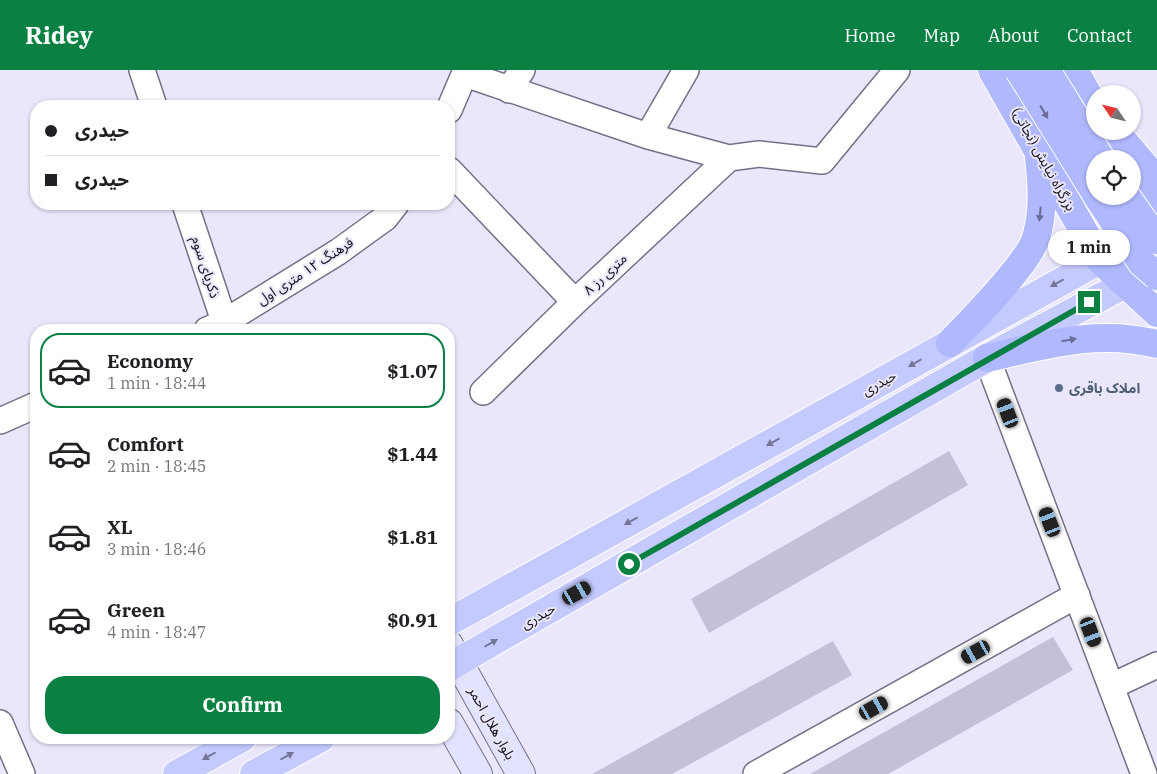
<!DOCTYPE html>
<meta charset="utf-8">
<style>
:root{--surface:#fff;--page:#f6f6f6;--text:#202124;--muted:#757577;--line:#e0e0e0;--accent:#0b8043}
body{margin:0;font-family:"IBM Plex Serif","Noto Sans Arabic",serif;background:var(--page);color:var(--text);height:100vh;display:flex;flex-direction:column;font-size:19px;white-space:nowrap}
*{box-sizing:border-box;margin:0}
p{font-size:16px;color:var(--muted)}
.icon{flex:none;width:28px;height:28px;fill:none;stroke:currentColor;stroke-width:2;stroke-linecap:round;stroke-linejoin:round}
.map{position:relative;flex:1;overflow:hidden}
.sheet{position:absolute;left:30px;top:254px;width:425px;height:420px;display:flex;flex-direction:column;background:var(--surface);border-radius:20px;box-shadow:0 1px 4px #0004}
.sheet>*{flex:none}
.hud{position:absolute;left:30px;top:30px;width:425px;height:110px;border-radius:20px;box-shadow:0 1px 4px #0004;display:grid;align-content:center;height:110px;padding:0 15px;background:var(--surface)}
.needle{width:32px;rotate:305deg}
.controls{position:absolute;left:1086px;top:15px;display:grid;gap:10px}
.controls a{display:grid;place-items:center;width:55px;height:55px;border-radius:50%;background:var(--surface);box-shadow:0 1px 4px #0004;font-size:25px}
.end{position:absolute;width:22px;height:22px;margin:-11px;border:6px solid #0b8043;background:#fff;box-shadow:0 0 0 2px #fff}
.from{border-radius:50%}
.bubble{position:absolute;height:35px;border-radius:18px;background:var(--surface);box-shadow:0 1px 4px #0004;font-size:16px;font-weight:700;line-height:35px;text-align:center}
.car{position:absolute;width:15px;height:30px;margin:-15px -8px;border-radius:6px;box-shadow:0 0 4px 1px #0007;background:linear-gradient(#222 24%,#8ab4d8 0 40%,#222 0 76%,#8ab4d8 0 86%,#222 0)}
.hud b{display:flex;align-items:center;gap:18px;height:48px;font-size:19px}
.hud b+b{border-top:1px solid var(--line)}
.hud i{width:12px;height:12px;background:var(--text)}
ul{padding:9px 0 0;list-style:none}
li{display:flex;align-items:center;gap:15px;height:75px;margin:0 10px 8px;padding:0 5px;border:2px solid transparent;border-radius:20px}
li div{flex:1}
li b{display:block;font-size:19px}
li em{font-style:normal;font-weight:700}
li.on{border-color:var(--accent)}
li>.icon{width:45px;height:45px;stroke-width:1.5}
.action{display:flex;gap:10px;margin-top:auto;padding:10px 15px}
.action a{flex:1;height:58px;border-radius:20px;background:var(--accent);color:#fff;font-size:20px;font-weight:700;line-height:58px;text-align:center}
header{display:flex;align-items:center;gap:30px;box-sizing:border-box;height:70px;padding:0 25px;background:var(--accent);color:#fff}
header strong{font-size:24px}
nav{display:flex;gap:28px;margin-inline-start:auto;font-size:18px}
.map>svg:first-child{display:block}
.building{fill:#c5bfda}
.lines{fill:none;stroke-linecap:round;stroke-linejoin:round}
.minor-casing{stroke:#757087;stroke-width:28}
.secondary-casing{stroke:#757087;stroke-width:30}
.primary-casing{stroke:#fff;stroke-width:30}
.trunk-casing{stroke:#fff;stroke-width:30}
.minor{stroke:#fff;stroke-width:25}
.secondary{stroke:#e2e4ff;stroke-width:28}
.primary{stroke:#c4cafe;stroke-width:28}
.trunk{stroke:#b0b8fe;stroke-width:28}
.trunk-bridge-casing{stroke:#fff;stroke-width:30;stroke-linecap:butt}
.trunk-bridge{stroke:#b0b8fe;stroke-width:28}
.oneway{fill:#696d97}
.oneway2{fill:#747797}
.route{stroke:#0b8043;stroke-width:6}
.service-dot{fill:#5c6f8a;stroke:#eae6fb;stroke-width:2}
.labels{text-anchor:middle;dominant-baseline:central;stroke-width:4;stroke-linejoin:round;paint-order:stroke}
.street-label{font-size:14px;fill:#13111a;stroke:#eae6fb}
.service-label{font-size:14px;font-weight:bold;fill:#4e5e75;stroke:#eae6fb;text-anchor:start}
</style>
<header>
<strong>Ridey</strong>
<nav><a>Home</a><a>Map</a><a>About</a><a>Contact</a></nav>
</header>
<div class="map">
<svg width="1157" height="704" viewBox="0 0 1157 704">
<rect width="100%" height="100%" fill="#eae6fb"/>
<path class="building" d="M949,381L968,415L709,563L691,529Z
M1053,567L1073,600L888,704H810Z
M833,571L852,605L672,704H592Z"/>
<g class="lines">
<g class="minor-casing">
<path id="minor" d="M142,0L154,36
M465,4L648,66L729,88L759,84L822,91L897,0
M509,20L522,0
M449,40L466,0
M648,66L686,0
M449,100L575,232
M185,134L227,260
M207,260L223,253L338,182L385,148L396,134
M987,288L1144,704
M483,322L575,232L729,88
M0,351L36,335
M1112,616L1157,595
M0,653L22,704
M756,704L1077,525"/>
</g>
<g class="secondary-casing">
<path id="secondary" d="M449,575L521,704
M449,653L478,704"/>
</g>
<g class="primary-casing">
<path id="primary" d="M449,552L1100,190L1150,166
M449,597L987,288L1146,203
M177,704L242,668
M254,704L321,668"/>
</g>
<g class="trunk-casing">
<path id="trunk" d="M992,0L1100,190L1157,243
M1074,0L1095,37
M1115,61L1148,100L1157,106
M1132,97L1157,134
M950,273C971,251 1028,194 1036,168C1044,142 1042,114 1039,87
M987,288C1045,275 1097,259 1157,274"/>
</g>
<use href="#minor" class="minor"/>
<use href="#secondary" class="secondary"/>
<use href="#primary" class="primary"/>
<use href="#trunk" class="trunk"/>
<g class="trunk-bridge-casing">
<path id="trunk-bridge" d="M1019,0L1095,122
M1046,0L1101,89
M1097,126L1142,193L1157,206
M1126,126L1157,170"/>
</g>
<use href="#trunk-bridge" class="trunk-bridge"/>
</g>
<defs><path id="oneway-solid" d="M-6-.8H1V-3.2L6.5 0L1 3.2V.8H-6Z" transform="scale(1.25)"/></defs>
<g class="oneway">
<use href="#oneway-solid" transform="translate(1044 42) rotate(59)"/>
<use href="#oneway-solid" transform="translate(1040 144) rotate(96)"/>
<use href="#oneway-solid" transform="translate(1069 270) rotate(-10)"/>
</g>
<g class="oneway2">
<use href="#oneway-solid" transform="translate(1057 213) rotate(151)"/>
<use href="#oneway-solid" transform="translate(915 293) rotate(150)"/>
<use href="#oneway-solid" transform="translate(773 372) rotate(151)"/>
<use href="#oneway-solid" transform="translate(631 451) rotate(151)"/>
<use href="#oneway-solid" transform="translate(491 573) rotate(-30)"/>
<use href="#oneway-solid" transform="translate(209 686) rotate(151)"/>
<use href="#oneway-solid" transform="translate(287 686) rotate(-29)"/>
</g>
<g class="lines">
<path class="route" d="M629,494L1089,232"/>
</g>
<circle class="service-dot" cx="1059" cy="318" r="5"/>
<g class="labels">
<g class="street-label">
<text transform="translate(1044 89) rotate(61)">بزرگراه نیایش (نجاتی)</text>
<text transform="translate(206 197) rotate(72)">ذکریای سوم</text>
<text transform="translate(305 201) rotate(-33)">فرهنگ ۱۲ متری اول</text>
<text transform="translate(605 204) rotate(-43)">۸ متری رز</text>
<text transform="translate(879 313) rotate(-29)">حیدری</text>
<text transform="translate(538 546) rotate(-30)">حیدری</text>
<text transform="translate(492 653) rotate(61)">بلوار هلال احمر</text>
</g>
<g class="service-label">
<text x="1069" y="318">املاک باقری</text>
</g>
</g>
</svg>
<div class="controls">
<a><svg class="needle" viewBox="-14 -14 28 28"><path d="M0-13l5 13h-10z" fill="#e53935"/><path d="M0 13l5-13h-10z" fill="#757577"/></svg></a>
<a><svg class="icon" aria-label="locate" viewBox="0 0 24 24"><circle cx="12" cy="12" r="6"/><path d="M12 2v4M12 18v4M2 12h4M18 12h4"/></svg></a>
</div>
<i class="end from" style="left:629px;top:494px"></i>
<i class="end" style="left:1089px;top:232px"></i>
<div class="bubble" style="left:1048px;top:160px;width:82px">1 min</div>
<i class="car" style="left:1008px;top:343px;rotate:339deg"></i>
<i class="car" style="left:1050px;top:452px;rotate:339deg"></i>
<i class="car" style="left:577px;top:523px;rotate:60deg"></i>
<i class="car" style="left:1091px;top:562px;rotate:159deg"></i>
<i class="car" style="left:976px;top:582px;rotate:241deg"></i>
<i class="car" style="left:874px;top:638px;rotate:61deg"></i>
<div class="hud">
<b><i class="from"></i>حیدری</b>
<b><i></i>حیدری</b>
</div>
<section class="sheet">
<ul>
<li class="on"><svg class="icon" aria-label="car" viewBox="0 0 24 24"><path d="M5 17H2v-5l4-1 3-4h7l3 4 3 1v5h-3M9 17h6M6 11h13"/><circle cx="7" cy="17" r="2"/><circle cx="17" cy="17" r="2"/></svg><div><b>Economy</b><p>1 min · 18:44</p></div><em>$1.07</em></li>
<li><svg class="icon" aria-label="car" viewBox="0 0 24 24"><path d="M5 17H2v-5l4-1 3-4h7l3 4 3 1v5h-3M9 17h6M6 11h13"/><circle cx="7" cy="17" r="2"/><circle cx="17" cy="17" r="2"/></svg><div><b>Comfort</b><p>2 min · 18:45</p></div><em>$1.44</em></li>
<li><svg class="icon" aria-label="car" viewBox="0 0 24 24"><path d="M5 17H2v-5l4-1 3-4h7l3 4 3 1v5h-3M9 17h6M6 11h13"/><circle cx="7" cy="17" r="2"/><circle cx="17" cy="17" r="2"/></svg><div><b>XL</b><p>3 min · 18:46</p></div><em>$1.81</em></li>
<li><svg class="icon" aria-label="car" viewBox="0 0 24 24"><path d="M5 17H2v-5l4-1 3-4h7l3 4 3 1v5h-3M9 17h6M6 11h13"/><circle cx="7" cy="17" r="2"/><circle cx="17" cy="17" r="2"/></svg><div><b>Green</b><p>4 min · 18:47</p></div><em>$0.91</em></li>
</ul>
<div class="action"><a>Confirm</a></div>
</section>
</div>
